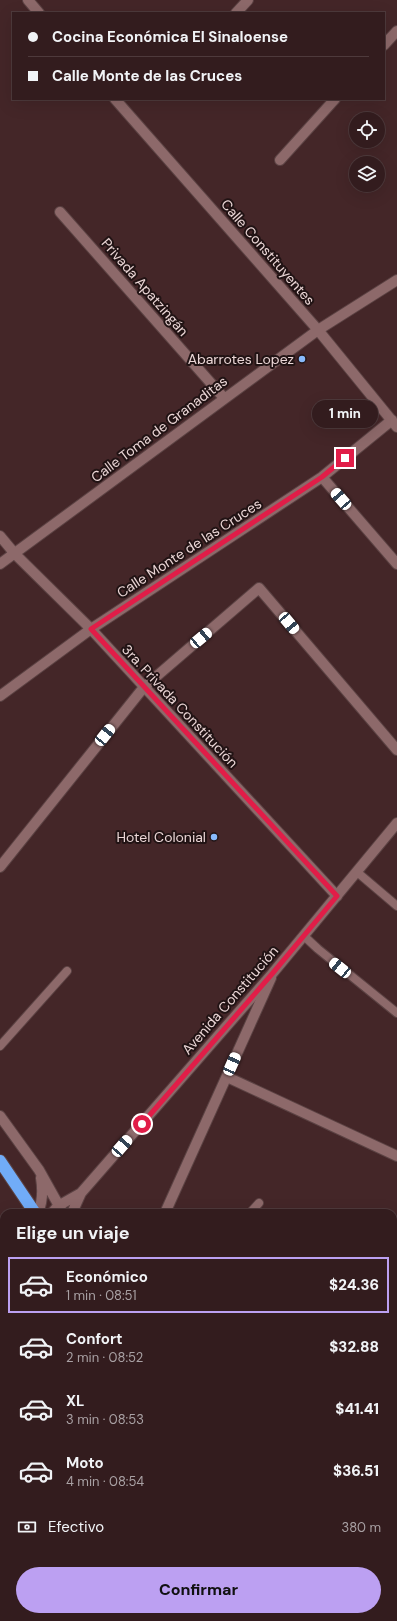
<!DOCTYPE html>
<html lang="es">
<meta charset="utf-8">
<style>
:root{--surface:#331c1e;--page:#3e292b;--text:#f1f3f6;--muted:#a9a1a4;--line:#4e3a3c;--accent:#bca0f2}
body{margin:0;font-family:"DM Sans",sans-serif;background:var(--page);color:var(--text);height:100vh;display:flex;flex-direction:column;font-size:15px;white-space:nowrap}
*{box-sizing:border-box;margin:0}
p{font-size:13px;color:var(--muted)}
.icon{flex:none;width:22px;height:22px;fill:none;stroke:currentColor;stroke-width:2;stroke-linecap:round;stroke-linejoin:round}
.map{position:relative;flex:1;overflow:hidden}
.sheet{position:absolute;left:0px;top:1209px;width:397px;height:412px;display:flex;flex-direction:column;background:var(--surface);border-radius:12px 12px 0 0;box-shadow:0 4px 16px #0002,0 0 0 1px var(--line)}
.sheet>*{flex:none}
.top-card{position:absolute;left:12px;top:12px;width:373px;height:88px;border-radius:0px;box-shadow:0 4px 16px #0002,0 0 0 1px var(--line);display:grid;align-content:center;height:88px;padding:0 16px;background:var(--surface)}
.fabs{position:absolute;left:349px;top:112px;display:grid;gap:8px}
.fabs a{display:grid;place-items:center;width:36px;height:36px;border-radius:50%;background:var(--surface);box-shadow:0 4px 16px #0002,0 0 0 1px var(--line);font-size:20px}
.end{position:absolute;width:18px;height:18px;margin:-9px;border:5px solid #e11d48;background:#fff;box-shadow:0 0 0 2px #fff}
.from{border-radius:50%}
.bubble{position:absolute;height:28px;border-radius:14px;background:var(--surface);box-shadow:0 4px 16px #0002,0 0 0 1px var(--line);font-size:13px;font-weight:800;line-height:28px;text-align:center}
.car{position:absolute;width:12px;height:24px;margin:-12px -6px;border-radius:5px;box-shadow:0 0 3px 1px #0007;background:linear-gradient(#fff 24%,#345 0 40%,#fff 0 76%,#345 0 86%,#fff 0)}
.top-card b{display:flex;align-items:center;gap:14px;height:38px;font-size:15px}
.top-card b+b{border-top:1px solid var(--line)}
.top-card i{width:10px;height:10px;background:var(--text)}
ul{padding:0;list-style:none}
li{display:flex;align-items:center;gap:12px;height:56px;margin:0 8px 6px;padding:0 8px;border:2px solid transparent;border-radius:0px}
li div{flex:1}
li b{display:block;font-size:15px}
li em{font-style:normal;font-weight:800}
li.on{border-color:var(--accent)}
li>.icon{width:36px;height:36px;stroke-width:1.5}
h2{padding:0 16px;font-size:18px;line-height:48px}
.pay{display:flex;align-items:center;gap:10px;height:44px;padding:0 16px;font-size:15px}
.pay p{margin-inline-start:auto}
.primary-button{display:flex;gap:8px;margin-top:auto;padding:8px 16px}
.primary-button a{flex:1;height:46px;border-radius:24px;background:var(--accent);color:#111;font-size:16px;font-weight:800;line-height:46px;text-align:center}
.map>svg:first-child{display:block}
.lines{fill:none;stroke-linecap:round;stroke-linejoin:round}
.service-casing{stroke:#5b4243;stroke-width:10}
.minor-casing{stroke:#5b4243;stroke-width:12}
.secondary-casing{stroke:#5b4243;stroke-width:12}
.motorway-casing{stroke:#5b4243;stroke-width:14}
.service{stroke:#8d696a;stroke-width:8}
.minor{stroke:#8d696a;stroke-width:10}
.secondary{stroke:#8d696a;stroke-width:10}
.motorway{stroke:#71acf8;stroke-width:12}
.route{stroke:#e11d48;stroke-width:5}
.poi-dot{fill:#88bafc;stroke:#211314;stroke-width:1.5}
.labels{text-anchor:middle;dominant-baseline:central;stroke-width:4;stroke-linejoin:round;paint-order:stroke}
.street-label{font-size:14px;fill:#ebd6d6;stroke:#211314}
.poi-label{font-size:14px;fill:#ebd6d6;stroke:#211314;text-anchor:end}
</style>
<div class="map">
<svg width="397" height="1621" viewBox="0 0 397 1621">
<rect width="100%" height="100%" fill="#442628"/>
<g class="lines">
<g class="service-casing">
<path id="service" d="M357,872L397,906
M304,936L318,949L397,1013
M0,1046L67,971
M250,1213L259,1203
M0,1394L4,1390
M393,1550L397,1547"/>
</g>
<g class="minor-casing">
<path id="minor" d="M28,0L39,13
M236,13L248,0
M384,45L397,31
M115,99L318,330L397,427
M280,160L335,99
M60,212L224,398
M322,477L397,564
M0,536L15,554L91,629L337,896
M0,564L318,330L397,280
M0,696L91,629L322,477L392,420
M0,867L144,687L259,588L397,750
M227,1077L397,1156
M165,1213L271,978
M0,1595L4,1586"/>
</g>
<g class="secondary-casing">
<path id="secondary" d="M0,1116L39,1170L63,1213
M38,1213C43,1201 43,1190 41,1178
M52,1213L58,1206L81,1193
M72,1213L81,1193L272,974L397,823
M0,1246L4,1245
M0,1274L4,1270
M0,1292L4,1298
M0,1319H4
M228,1617L231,1621
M354,1617L357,1621"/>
</g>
<g class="motorway-casing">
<path id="motorway" d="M0,1161L35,1213
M0,1230L4,1236
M266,1617L269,1621
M314,1617L317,1621"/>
</g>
<use href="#service" class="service"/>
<use href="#minor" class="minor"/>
<use href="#secondary" class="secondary"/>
<use href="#motorway" class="motorway"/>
</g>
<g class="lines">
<path class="route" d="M142,1124L272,974L337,896L91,629L322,477L345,458"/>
</g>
<g class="poi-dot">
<circle cx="302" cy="359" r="4"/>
<circle cx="214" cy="837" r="4"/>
</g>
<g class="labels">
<g class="street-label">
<text transform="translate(268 252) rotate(49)">Calle Constituyentes</text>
<text transform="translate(145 287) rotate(49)">Privada Apatzingán</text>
<text transform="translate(159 429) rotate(-37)">Calle Toma de Granaditas</text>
<text transform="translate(189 548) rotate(-33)">Calle Monte de las Cruces</text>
<text transform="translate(180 706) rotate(47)">3ra. Privada Constitución</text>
<text transform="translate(230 1000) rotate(-49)">Avenida Constitución</text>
</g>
<g class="poi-label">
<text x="294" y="359">Abarrotes Lopez</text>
<text x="206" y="837">Hotel Colonial</text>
</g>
</g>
</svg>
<div class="fabs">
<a><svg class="icon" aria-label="locate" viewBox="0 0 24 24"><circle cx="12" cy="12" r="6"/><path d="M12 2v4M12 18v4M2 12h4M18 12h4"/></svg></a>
<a><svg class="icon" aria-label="layers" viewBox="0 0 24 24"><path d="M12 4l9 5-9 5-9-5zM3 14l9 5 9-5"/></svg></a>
</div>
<i class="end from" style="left:142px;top:1124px"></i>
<i class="end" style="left:345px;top:458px"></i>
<div class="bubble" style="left:312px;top:400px;width:66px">1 min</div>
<i class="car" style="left:341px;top:499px;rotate:319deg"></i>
<i class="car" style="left:289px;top:623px;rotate:140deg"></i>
<i class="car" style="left:201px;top:638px;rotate:50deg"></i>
<i class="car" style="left:105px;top:735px;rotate:39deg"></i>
<i class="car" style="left:340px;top:968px;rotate:309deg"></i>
<i class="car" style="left:232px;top:1064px;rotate:24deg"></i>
<i class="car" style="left:122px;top:1146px;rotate:41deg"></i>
<div class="top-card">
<b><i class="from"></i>Cocina Económica El Sinaloense</b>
<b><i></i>Calle Monte de las Cruces</b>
</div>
<section class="sheet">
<h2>Elige un viaje</h2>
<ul>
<li class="on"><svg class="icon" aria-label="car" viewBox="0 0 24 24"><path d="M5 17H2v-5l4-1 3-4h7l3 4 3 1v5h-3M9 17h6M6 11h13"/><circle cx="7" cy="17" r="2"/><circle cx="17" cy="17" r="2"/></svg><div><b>Económico</b><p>1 min · 08:51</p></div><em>$24.36</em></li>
<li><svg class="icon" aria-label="car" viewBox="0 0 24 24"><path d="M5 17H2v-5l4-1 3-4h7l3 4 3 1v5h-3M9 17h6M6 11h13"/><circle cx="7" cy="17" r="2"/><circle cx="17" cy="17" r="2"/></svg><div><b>Confort</b><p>2 min · 08:52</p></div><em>$32.88</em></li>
<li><svg class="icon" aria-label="car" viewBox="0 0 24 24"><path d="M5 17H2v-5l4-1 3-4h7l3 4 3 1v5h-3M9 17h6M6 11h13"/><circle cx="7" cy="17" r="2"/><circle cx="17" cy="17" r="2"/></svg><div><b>XL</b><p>3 min · 08:53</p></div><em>$41.41</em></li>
<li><svg class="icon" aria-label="car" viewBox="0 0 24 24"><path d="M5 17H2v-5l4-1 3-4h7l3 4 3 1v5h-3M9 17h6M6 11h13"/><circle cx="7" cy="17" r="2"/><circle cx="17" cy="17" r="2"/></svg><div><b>Moto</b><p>4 min · 08:54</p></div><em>$36.51</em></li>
</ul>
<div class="pay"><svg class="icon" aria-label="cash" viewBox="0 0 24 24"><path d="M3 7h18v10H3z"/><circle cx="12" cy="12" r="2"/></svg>Efectivo<p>380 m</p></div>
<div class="primary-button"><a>Confirmar</a></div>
</section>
</div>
